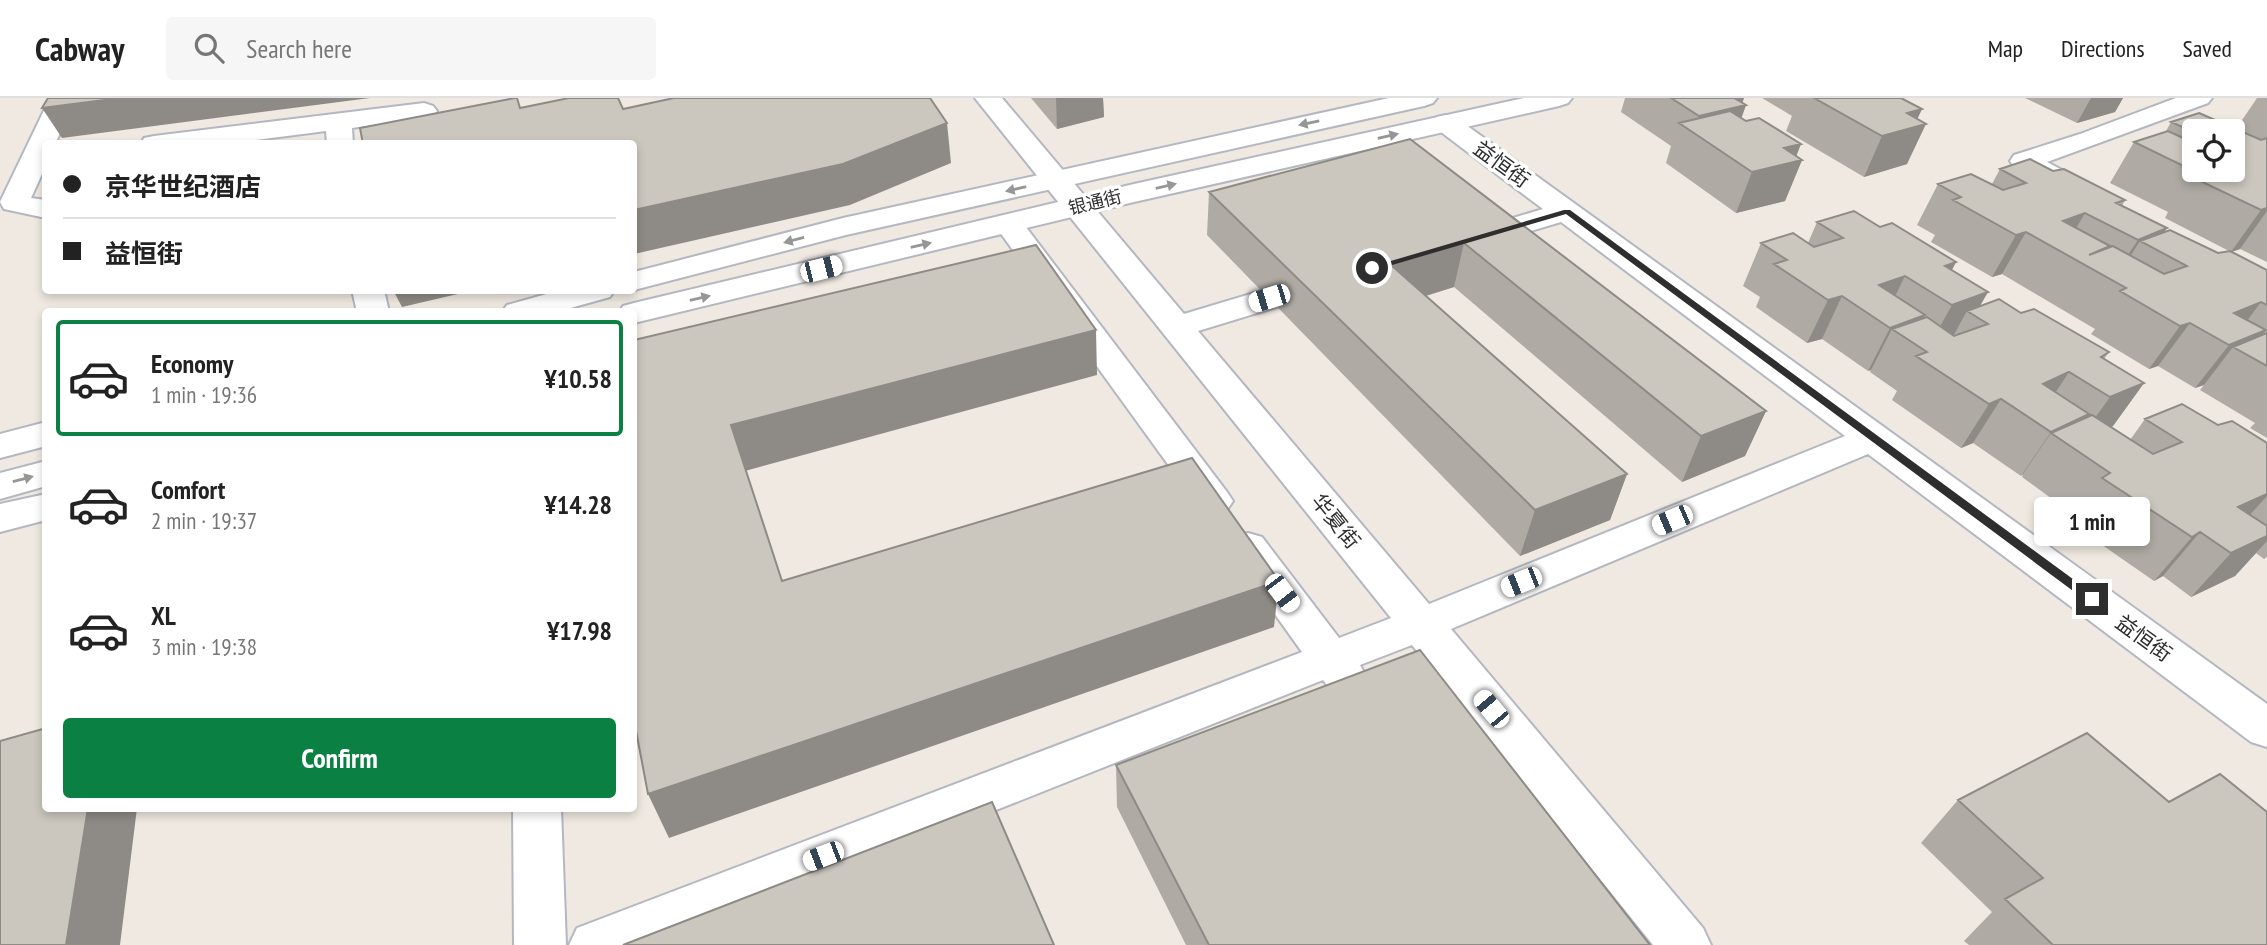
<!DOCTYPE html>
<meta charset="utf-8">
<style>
:root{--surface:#fff;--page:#f6f6f6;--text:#222;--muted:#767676;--line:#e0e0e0;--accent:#0b8043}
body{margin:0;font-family:"PT Sans Narrow","Noto Sans SC",sans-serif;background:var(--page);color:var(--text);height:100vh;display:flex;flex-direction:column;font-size:26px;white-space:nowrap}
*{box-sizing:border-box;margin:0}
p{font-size:23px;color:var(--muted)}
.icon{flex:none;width:38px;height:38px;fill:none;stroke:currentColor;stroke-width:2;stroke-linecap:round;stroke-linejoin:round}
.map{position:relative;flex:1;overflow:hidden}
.details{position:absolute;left:42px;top:210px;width:595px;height:504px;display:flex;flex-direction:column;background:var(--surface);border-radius:7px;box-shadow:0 4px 10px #0003}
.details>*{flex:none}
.hud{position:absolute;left:42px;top:42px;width:595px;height:154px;border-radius:7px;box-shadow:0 4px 10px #0003;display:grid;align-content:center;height:154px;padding:0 21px;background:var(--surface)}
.buttons{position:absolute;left:2182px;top:21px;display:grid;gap:14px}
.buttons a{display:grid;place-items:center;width:63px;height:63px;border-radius:7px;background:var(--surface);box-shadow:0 4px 10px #0003;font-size:35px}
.end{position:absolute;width:32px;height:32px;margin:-16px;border:9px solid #2e2e2e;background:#fff;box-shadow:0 0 0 4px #fff}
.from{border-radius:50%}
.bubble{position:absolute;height:49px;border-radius:7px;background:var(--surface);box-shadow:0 4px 10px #0003;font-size:23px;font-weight:700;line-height:49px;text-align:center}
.car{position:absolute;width:21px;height:42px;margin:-21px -10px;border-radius:9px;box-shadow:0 0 5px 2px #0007;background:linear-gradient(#fff 24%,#345 0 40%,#fff 0 76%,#345 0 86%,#fff 0)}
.hud b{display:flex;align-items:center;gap:24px;height:66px;font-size:26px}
.hud b+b{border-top:2px solid var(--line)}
.hud i{width:18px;height:18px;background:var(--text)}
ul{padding:12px 0 0;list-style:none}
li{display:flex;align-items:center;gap:21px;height:116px;margin:0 14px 10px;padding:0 7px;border:4px solid transparent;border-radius:7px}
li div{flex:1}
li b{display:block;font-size:26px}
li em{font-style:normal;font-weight:700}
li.on{border-color:var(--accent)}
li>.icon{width:63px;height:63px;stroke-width:1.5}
.action{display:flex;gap:14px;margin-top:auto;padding:14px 21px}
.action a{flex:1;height:80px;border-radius:7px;background:var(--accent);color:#fff;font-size:28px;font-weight:700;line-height:80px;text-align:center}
header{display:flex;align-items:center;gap:42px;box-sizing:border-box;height:98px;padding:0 35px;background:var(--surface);border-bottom:2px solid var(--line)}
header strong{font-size:33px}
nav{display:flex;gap:38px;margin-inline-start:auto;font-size:24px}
.search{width:490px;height:63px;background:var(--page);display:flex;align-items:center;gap:18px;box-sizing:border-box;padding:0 24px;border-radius:7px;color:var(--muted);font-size:26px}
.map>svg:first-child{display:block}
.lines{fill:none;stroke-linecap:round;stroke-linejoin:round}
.street-casing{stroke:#b4b7c1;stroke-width:4}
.secondary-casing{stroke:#b4b7c1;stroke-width:4}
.street{fill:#fff;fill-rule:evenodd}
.secondary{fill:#fff;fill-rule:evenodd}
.wall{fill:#afaba4;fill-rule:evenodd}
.shaded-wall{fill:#8e8b86}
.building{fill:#cbc7bf;stroke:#8e8b86;stroke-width:2}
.oneway{fill:#969696}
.route{fill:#2e2e2e}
.labels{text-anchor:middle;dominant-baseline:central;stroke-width:7;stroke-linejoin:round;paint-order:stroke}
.far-street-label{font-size:18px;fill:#2e2e2e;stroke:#fff}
.street-label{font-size:21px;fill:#2e2e2e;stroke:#fff}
</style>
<header>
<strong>Cabway</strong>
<div class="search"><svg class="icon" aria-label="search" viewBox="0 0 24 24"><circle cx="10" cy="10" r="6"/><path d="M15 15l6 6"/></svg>Search here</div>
<nav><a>Map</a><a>Directions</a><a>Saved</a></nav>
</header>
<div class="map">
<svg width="2267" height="847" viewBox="0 0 2267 847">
<rect width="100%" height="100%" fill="#efe9e1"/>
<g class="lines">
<g class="street-casing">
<path id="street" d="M50,0H76L55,46H46V67L31,100L46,102V120L4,111L0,104Z
M975,0H1002L1184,216L1307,179L1318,177L1329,179L1334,186L1329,193L1198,233L1429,506L1845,338L1561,124L1473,150L1462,147L1458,141L1462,135L1543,111L1437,31L1433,25L1437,19L1446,17L1455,19L2267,606V649L2251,644L1868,356L1451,531L1703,830L1711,847H1653L1412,547L1360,567L1367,580L1360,592C1344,598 1333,597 1323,582L657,847H569L577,830L1302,554L1234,459L1228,449L1234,439L1248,435L1262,439L1339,540L1391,520Z
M2176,0H2212L2208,5L2047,64L2075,79L2079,85L2075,91C2054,96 2033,79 2014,69L2010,63L2014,57L2080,36Z
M424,5L433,8L437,13L433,18L352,30L353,46H327L326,33L225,46H141L144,40L154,38Z
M1009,117L1019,120L1227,394L1233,403L1227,412L1214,416L1201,412L994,126L999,120Z
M352,192H384L389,214H357Z
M46,396V422L0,434V406Z
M513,710H561L566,847H514Z"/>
</g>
<g class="secondary-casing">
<path id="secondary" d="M1389,0H1437L1433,5L1424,8L846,137L634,192V174L843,120Z
M1524,0H1572L1568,5L1559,8L1134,104L634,225V214H619L623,208L634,205L1134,86Z
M561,192H614L610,199L556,214H502L507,207Z
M46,324V348L0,360V336Z
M46,363V388L0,401V375Z"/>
</g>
<use href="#street" class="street"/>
<use href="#secondary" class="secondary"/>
</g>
<path class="wall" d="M1031,0H1103L1104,19L1057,31Z
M1625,0H1744L1742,5L1746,7L1741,20L1802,62L1785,103L1736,115L1666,65L1671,48L1621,14Z
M1762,0H1901L1922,11L1917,21L1907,66L1864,79L1786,33L1792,18Z
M2025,0H2123L2115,14L2077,25Z
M2257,0H2267V164L2240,151L2232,154L2267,172V340L2250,330L2255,325L2200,292L2204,287L2195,290L2158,268L2149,271L2091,236L2095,231L2002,176L1992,179L1931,144L1935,137L1917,127L1938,86H1992L2000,71L2053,73L2125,102L2122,108L2167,130L2164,134L2218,155L2229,153L2165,120L2168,114L2110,85L2134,44L2165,35L2171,24L2236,31ZM2194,33H2233V72H2194Z
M1410,41L1766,313L1745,358L1682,384L1454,189L1426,198L1627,376L1610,422L1520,458L1207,137L1209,94Z
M1817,124L1880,129L1956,164L1952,172L1980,208L2021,215L2109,254L2104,261L2144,285L2113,328L2111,329L2130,342L2145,321L2218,327L2267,345V459L2264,461L2256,455L2235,478L2191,499L2163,478L2154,483L2069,424L2074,417L2022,379L2023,376L2021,378L1973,345L1961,350L1892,302L1897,293L1870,274L1871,272L1868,273L1822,241L1807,245L1756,209L1760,199L1743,188L1761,145H1808Z
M1116,667L1650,847H1186L1117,709Z
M1958,702L2267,847H1969L1964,843L1992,814L1921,745Z"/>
<path class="shaded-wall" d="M120,0H370L62,40L42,10Z
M1056,0H1103L1104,19L1057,31Z
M1729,0H1744L1741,9L1746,7L1732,47L1693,34L1699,18Z
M2091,0H2123L2115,14L2077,25Z
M1922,11L1913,30L1926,26L1907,66L1864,79L1882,38L1907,15Z
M947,25L951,65L850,107L634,156V112Z
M1801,46L1794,64L1802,62L1785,103L1736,115L1752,74L1784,50Z
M2267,110V113L2240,151L2231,154L2261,112Z
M2085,115L2062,154L2063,123Z
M2167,130L2153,150L2140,143L2115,182H2111L2138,142Z
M2026,134L2002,176L1992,179L2016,137Z
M1464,145L1454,189L1383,211L1391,167Z
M1956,164L1938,198L1945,168Z
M1905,178L1884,221L1879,187Z
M393,192H475L402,209Z
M1988,194L1975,217L1967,213L1951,242L1928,250L1952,207Z
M1842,198L1822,241L1807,245L1828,202Z
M2261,204L2229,247L2266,232L2247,256L2233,249L2204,287L2195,290L2229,247L2234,215Z
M1925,217L1911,244L1892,231L1871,272L1868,273L1890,230Z
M2190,225L2158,268L2149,271L2180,228Z
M1096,232L1097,277L745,373L731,327Z
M2069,274L2040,318L2043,286Z
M2144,285L2113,328L2079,342L2110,299Z
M2001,301L1973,345L1961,350L1989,306Z
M1766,313L1745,358L1682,384L1701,338Z
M2089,316L2068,346L2051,335L2023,376L2021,378L2051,334Z
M1627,376L1610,422L1520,458L1535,412Z
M2267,396V398L2230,439L2238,409Z
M2200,434L2163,478L2154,483L2192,439Z
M2267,438V443L2235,478L2191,499L2231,455Z
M1279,483L1274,529L669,740L648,696Z
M88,710H137L120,847H66Z"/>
<path class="building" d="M48,0H120L42,10Z
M515,0H517L520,10L569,0H618L623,11L674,0H930L947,25L843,66L634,112V46H363L360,30Z
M1671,0H1734L1746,7L1699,18Z
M1814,0H1901L1922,11L1907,15L1926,26L1882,38Z
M1730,13L1746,23L1759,20L1801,46L1784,50L1802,62L1752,74L1679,25Z
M2199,15L2261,42L2267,40V110L2261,112L2192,79L2200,76L2134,44L2168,33L2194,45V72H2233V33H2194V34L2171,24Z
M1410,41L1766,313L1701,338L1464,145L1391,167L1627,376L1535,412L1209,94Z
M2030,61L2053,73L2064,71L2125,102L2116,105L2167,130L2138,142L2085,115L2063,123L2110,148L2089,157L2113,148L2164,176L2187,168L2140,143L2170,132L2218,155L2230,153L2267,172V207L2261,204L2234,215L2266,232L2229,247L2190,225L2180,228L2120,193L2126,190L2026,134L2016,137L1953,102L1961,99L1938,86L1971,76L2003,92L2026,85L2000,71Z
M1854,113L1880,129L1892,125L1956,164L1945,168L1988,194L1952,207L1905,178L1879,187L1925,217L1890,230L1842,198L1828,202L1774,166L1787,162L1761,145L1793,135L1814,149L1843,140L1817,124Z
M1036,147L1096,232L731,327L782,483L1192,360L1279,483L648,696L634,622V242Z
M1999,201L2021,215L2034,211L2109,254L2101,259L2144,285L2110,299L2069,274L2043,286L2089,316L2051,334L2001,301L1989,306L1916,258L1927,254L1892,231L1927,219L1954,238L1988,226L1967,213Z
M2267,235V268L2233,249Z
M2182,306L2218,327L2232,323L2267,345V396L2238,409L2267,428V438L2231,455L2200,434L2192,439L2102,380L2110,375L2051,335L2092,317L2153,356L2182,344L2145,321Z
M1420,552L1650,847H1209L1116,667Z
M46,630V710H88L66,847H0V643Z
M2087,635L2169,704L2220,676L2267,714V847H2053L2005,801L2043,780L1958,702Z
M992,704L1054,847H623Z"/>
<defs><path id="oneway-solid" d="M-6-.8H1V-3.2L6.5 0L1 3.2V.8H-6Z" transform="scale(1.75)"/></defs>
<g class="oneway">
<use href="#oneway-solid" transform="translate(1309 25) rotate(168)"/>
<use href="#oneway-solid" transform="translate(1388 38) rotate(-13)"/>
<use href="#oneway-solid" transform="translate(1166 88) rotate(-13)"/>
<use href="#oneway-solid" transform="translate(1016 91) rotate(167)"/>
<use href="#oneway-solid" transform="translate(794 142) rotate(165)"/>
<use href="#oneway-solid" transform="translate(921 147) rotate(-13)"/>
<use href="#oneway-solid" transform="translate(700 200) rotate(-13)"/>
<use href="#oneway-solid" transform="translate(23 381) rotate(-15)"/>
</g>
<path class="route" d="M1564,112H1570L2096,498V504H2088L1566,116L1375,172L1367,170Z"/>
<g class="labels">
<g class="far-street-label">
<text transform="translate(1095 104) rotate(-14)">银通街</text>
</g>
<g class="street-label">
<text transform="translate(1502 66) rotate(36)">益恒街</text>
<text transform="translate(1336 423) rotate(51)">华夏街</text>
<text transform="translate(2144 540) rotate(36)">益恒街</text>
</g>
</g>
</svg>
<div class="buttons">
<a><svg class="icon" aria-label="locate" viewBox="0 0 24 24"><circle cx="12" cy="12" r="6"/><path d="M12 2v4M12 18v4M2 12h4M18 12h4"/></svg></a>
</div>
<i class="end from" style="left:1372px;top:170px"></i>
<i class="end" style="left:2092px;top:501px"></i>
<div class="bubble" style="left:2034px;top:399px;width:116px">1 min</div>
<i class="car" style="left:821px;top:171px;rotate:76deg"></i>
<i class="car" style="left:1269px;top:200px;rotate:253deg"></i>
<i class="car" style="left:1672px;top:422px;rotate:247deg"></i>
<i class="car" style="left:1521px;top:484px;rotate:248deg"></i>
<i class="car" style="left:1282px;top:495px;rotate:143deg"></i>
<i class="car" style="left:1491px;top:611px;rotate:320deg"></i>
<i class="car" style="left:823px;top:758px;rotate:249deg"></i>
<div class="hud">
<b><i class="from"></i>京华世纪酒店</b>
<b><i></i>益恒街</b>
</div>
<section class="details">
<ul>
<li class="on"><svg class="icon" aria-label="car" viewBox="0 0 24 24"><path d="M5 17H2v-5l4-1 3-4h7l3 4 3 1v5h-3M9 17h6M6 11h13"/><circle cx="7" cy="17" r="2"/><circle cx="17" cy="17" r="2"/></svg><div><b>Economy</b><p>1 min · 19:36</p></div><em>¥10.58</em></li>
<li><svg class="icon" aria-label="car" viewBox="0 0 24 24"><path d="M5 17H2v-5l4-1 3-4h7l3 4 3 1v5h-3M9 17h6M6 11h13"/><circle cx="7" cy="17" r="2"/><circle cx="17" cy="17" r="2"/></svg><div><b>Comfort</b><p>2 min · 19:37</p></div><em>¥14.28</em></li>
<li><svg class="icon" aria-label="car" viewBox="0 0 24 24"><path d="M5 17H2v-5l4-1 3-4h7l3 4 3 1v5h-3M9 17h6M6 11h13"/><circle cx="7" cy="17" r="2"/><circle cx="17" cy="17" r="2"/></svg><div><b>XL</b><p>3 min · 19:38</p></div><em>¥17.98</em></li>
</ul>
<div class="action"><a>Confirm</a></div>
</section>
</div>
